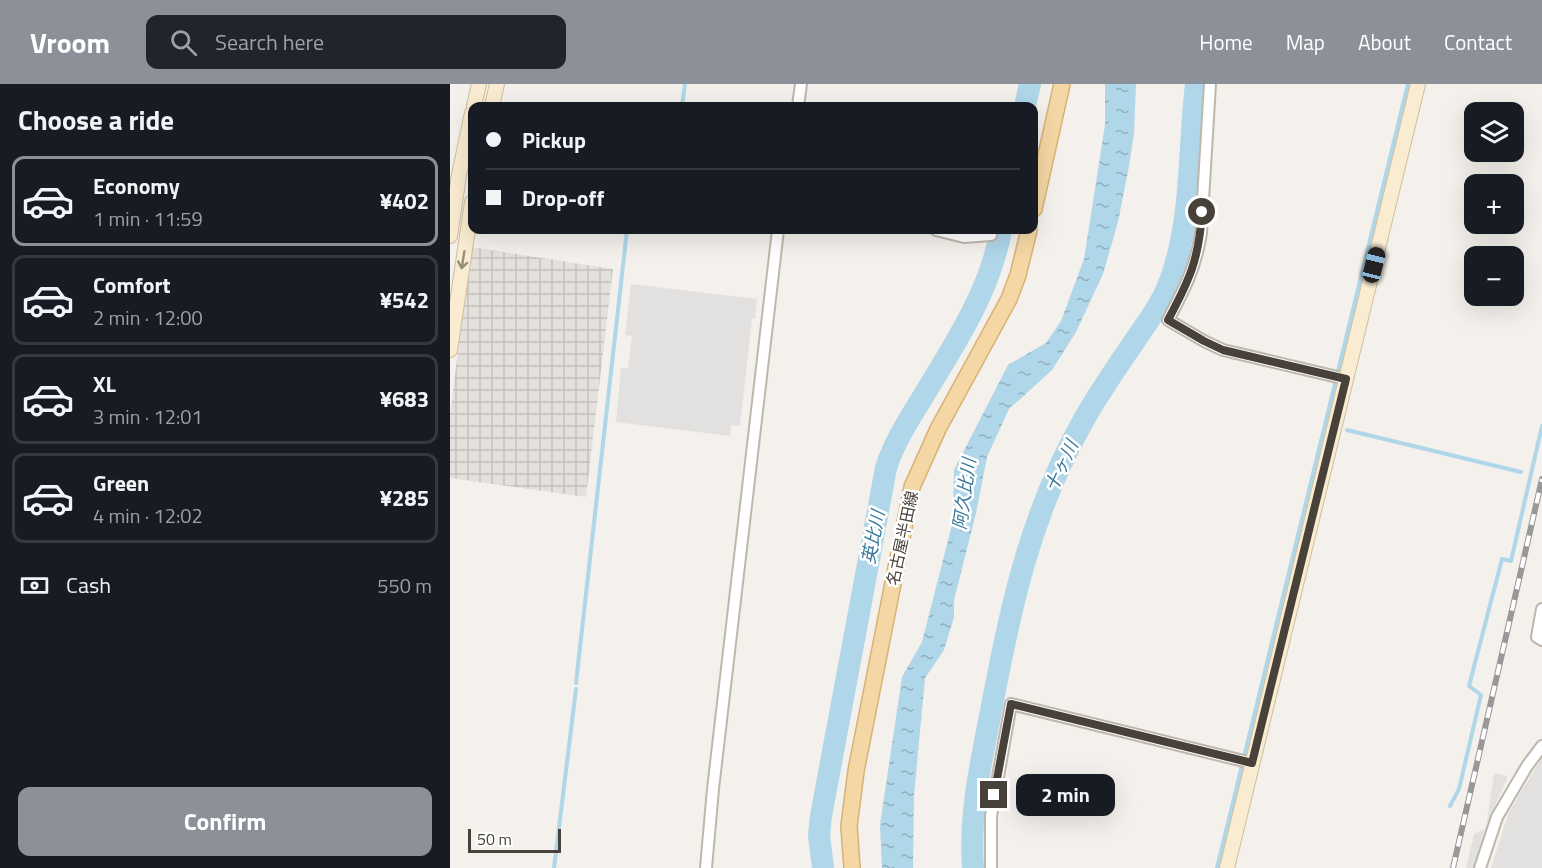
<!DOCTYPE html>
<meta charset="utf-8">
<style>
:root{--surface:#171b24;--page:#20242c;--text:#f1f3f6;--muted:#9ea1a6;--line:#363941;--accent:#8c9099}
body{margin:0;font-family:"Titillium Web","Noto Sans JP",sans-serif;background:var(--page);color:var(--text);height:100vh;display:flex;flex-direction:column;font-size:22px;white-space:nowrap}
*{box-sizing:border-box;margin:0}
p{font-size:20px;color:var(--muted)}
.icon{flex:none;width:33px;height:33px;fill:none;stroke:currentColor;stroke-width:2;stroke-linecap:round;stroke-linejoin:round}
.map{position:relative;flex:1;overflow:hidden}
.sheet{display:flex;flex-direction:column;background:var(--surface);width:450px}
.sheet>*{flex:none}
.guide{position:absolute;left:18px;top:18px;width:570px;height:132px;border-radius:12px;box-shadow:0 6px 24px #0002;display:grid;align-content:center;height:132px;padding:0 18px;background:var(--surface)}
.buttons{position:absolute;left:1014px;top:18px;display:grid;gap:12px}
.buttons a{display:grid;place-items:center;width:60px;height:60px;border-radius:12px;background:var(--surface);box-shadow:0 6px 24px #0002;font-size:30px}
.scale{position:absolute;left:18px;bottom:15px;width:93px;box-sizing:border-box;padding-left:6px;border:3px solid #47413a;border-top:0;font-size:16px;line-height:21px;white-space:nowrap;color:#47413a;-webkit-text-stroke:4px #fff;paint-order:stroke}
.end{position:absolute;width:27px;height:27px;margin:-14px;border:8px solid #47413a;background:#fff;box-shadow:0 0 0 3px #fff}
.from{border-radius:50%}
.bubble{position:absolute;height:42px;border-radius:12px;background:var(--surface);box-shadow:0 6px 24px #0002;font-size:20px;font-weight:700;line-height:42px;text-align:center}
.car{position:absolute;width:18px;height:36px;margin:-18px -9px;border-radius:8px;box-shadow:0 0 4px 2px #0007;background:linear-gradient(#222 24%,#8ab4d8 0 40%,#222 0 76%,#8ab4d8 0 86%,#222 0)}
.guide b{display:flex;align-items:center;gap:21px;height:57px;font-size:22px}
.guide b+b{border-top:2px solid var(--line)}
.guide i{width:15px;height:15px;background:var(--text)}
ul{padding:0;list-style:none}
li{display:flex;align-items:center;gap:18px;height:90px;margin:0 12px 9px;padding:0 6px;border:3px solid var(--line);border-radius:12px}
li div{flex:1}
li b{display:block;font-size:22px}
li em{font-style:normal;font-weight:700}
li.selected{border-color:var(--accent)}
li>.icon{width:54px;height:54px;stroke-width:1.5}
h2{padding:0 18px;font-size:27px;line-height:72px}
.pay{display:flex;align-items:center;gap:15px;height:66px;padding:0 18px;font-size:22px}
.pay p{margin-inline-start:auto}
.primary-button{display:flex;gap:12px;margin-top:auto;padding:12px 18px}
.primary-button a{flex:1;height:69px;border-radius:12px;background:var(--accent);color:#fff;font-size:24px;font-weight:700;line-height:69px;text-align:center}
header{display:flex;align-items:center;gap:36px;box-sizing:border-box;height:84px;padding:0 30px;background:var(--accent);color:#fff}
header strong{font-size:28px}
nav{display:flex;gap:33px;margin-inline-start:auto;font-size:21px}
.search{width:420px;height:54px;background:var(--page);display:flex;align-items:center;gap:15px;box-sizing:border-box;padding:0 21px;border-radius:12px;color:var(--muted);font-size:22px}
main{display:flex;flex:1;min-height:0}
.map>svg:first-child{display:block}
.industrial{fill:url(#industrial-grid)}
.parking{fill:#e3e1df}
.water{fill:url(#water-ripples)}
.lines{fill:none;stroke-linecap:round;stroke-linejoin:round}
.stream{stroke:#afd6e9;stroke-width:4}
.river{stroke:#afd6e9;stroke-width:22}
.street-casing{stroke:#beb7ae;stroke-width:14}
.secondary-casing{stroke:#cebea0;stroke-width:16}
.primary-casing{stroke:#d8b275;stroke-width:18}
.street{stroke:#fff;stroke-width:10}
.secondary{stroke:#f9ecd0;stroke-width:14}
.primary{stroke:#f4d7a4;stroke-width:15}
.rail-casing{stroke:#989898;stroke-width:6}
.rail{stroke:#fff;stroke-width:4;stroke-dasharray:11;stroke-linecap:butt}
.oneway{stroke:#978e7e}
.route{stroke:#47413a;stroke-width:8}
.labels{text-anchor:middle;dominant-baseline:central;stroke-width:5;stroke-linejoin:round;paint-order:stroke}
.street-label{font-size:16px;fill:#47413a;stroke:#fff}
.water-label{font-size:18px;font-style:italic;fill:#397899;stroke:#fff}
</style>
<header>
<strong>Vroom</strong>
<div class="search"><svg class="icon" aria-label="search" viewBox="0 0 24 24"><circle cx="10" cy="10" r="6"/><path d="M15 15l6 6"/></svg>Search here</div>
<nav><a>Home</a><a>Map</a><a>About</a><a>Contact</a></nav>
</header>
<main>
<section class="sheet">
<h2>Choose a ride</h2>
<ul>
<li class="selected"><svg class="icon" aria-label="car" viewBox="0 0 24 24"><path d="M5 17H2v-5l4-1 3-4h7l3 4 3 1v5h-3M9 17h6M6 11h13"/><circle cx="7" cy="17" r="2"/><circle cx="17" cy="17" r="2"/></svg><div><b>Economy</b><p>1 min · 11:59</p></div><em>¥402</em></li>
<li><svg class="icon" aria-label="car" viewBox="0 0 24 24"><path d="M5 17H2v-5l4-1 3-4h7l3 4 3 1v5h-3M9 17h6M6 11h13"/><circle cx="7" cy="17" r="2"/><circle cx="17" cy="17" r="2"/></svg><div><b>Comfort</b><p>2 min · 12:00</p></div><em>¥542</em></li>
<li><svg class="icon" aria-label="car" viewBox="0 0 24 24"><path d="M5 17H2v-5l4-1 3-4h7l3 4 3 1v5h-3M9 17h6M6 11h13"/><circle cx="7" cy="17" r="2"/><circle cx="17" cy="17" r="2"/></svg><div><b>XL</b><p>3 min · 12:01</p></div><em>¥683</em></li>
<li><svg class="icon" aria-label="car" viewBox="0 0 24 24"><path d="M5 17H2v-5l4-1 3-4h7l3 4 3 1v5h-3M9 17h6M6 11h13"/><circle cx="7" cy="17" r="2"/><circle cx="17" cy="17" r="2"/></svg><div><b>Green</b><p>4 min · 12:02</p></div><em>¥285</em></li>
</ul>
<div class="pay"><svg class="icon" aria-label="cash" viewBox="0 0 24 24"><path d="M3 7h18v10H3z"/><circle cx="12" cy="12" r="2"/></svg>Cash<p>550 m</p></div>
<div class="primary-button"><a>Confirm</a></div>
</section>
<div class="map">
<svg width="1092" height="784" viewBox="0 0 1092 784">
<defs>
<pattern id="industrial-grid" width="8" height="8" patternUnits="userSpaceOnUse" patternTransform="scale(1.5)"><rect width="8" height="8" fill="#e4e0dc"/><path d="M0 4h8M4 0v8" fill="none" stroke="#c5c1be"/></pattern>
<pattern id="water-ripples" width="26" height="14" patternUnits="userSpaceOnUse" patternTransform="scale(1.5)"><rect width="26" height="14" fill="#afd6e9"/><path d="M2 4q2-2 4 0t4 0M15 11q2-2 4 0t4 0" fill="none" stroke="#90afbe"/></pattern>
</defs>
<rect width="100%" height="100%" fill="#f4f0eb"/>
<path class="industrial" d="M21,163L163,185L136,413L0,394V331Z"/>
<path class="parking" d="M181,200L307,215L305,235H302L290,342L281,341L280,352L166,338L171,284H178L182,252L175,251Z
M1092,673V784H1041L1058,730Z
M1044,689L1058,692L1035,744L1024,784H1016L1024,750L1036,744Z"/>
<path class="water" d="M655,0H686L684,49L679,82L668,138L653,190L626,248L602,286L559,325L537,373L526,429L504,516V533L494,566L475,594L464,712L463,784H432L430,741L452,593L472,558L503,437L504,386L558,281L596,259L611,237L634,175L655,41Z"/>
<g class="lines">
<path class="stream" d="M232,22L235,0
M897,346L1071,388
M126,599L177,146
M1000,722L1009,705L1031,611L1019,602L1052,475L1061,477L1092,342
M104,784L126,605
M767,784L958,0"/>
<path class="river" d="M575,22L580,0
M373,784L369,751L371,732L436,384C444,358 460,334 474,311C506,258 540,207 551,146
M523,784C519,730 531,679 541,627C560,525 580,431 632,339C648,310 667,283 686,255C699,236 712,219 720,197C743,134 738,66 746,0"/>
<g class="street-casing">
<path id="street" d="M760,0L751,149C746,183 734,206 718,236L754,257L773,266L896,295
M348,22L351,0
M486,146L514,153L541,151
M1092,525L1087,553L1092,556
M256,784L263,705L328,146
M541,784V732L561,620L802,679
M1030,784L1047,733L1077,682L1092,662"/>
</g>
<g class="secondary-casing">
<path id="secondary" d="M24,22L29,0
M42,22L47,0
M0,152L9,91L22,29
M0,266L22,118
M777,784L968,0"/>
</g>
<g class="primary-casing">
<path id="primary" d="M584,125L612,0
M402,784L399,742L406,687L462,403L488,345L559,215L568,191L579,146"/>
</g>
<use href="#street" class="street"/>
<use href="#secondary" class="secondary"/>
<use href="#primary" class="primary"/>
<g class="rail-casing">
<path id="rail" d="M1003,784L1092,395"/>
</g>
<use href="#rail" class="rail"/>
</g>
<defs><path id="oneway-shaft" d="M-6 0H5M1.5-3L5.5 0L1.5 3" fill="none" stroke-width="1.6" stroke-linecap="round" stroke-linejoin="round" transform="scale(1.5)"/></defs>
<use class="oneway" href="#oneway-shaft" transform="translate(13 176) rotate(99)"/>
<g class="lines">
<path class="route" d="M544,711L561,620L802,679L896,295L773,266L754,257L718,236C740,195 749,175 752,128"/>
</g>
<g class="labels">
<g class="street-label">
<text transform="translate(452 454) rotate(-78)">名古屋半田線</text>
</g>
<g class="water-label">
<text transform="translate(611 382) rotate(-65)">十ヶ川</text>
<text transform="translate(514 410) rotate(-82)">阿久比川</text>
<text transform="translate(423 453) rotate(-79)">英比川</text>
</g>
</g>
</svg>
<div class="buttons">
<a><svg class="icon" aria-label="layers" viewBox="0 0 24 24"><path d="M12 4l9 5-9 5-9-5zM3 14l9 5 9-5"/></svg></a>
<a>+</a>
<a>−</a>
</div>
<div class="scale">50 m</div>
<i class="end from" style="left:752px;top:128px"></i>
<i class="end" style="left:544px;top:711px"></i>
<div class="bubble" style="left:566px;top:690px;width:99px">2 min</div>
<i class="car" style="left:924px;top:181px;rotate:14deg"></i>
<div class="guide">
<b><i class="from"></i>Pickup</b>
<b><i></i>Drop-off</b>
</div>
</div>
</main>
